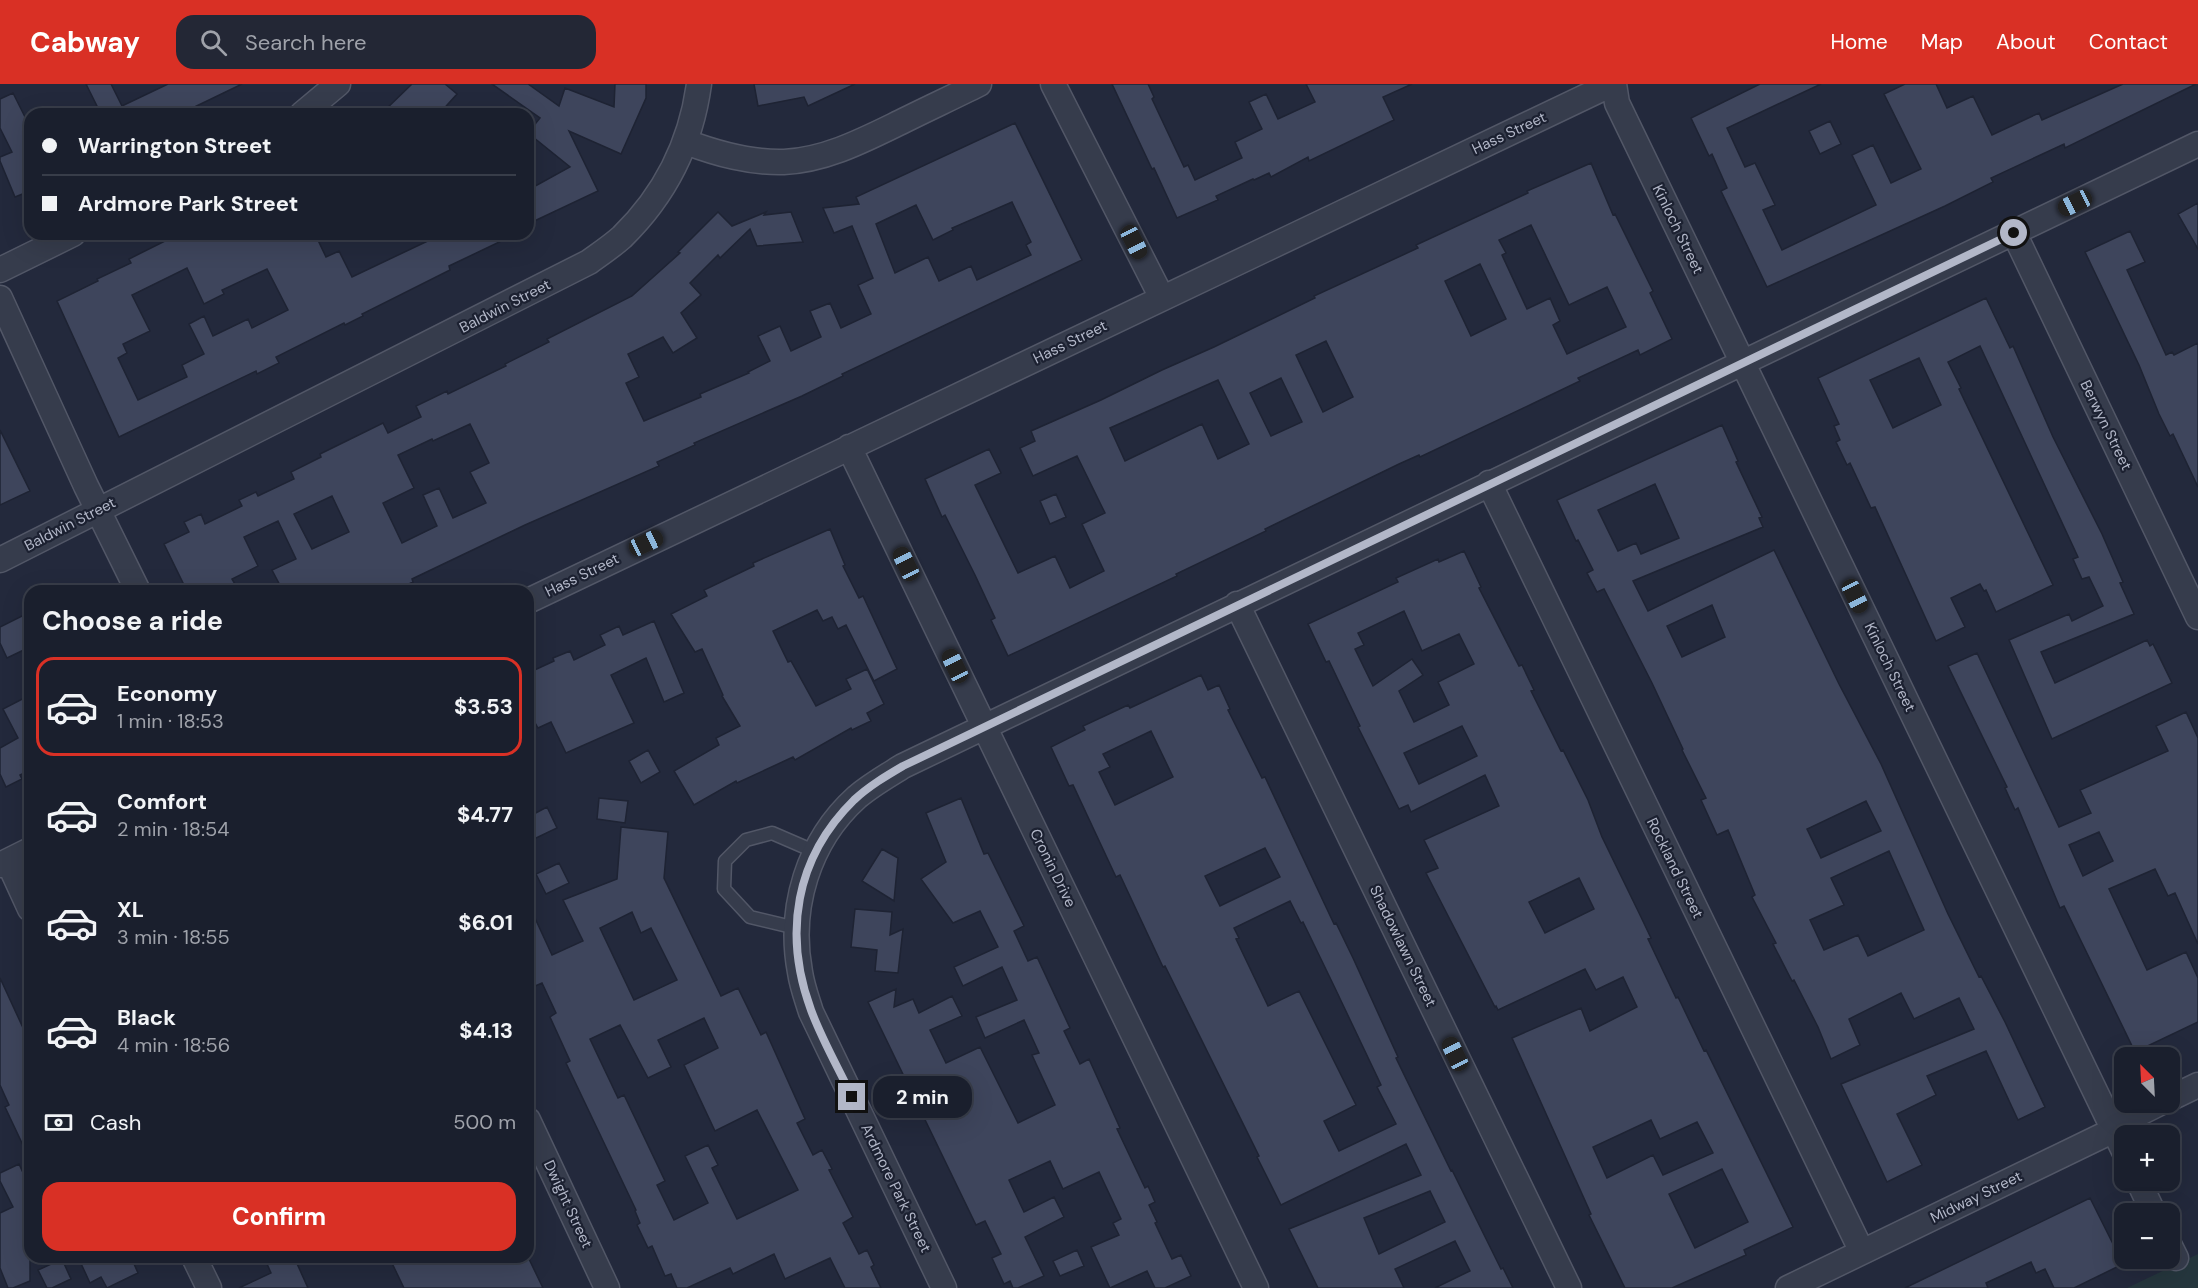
<!DOCTYPE html>
<meta charset="utf-8">
<style>
:root{--surface:#1a1f2d;--page:#232735;--text:#f1f3f6;--muted:#9fa2aa;--line:#383d49;--accent:#d93025}
body{margin:0;font-family:"DM Sans",sans-serif;background:var(--page);color:var(--text);height:100vh;display:flex;flex-direction:column;font-size:22px;white-space:nowrap}
*{box-sizing:border-box;margin:0}
p{font-size:20px;color:var(--muted)}
.icon{flex:none;width:33px;height:33px;fill:none;stroke:currentColor;stroke-width:2;stroke-linecap:round;stroke-linejoin:round}
.map{position:relative;flex:1;overflow:hidden}
.sheet{position:absolute;left:24px;top:501px;width:510px;height:678px;display:flex;flex-direction:column;background:var(--surface);border-radius:18px;box-shadow:0 6px 24px #0002,0 0 0 2px var(--line)}
.sheet>*{flex:none}
.guide{position:absolute;left:24px;top:24px;width:510px;height:132px;border-radius:18px;box-shadow:0 6px 24px #0002,0 0 0 2px var(--line);display:grid;align-content:center;height:132px;padding:0 18px;background:var(--surface)}
.needle{width:39px;rotate:336deg}
.buttons{position:absolute;left:2114px;top:963px;display:grid;gap:12px}
.buttons a{display:grid;place-items:center;width:66px;height:66px;border-radius:12px;background:var(--surface);box-shadow:0 6px 24px #0002,0 0 0 2px var(--line);font-size:30px}
.end{position:absolute;width:27px;height:27px;margin:-14px;border:8px solid #b2b7c8;background:#111;box-shadow:0 0 0 3px #111}
.from{border-radius:50%}
.bubble{position:absolute;height:42px;border-radius:18px;background:var(--surface);box-shadow:0 6px 24px #0002,0 0 0 2px var(--line);font-size:20px;font-weight:700;line-height:42px;text-align:center}
.car{position:absolute;width:18px;height:36px;margin:-18px -9px;border-radius:8px;box-shadow:0 0 4px 2px #0007;background:linear-gradient(#222 24%,#8ab4d8 0 40%,#222 0 76%,#8ab4d8 0 86%,#222 0)}
.guide b{display:flex;align-items:center;gap:21px;height:57px;font-size:22px}
.guide b+b{border-top:2px solid var(--line)}
.guide i{width:15px;height:15px;background:var(--text)}
ul{padding:0;list-style:none}
li{display:flex;align-items:center;gap:18px;height:99px;margin:0 12px 9px;padding:0 6px;border:3px solid transparent;border-radius:18px}
li div{flex:1}
li b{display:block;font-size:22px}
li em{font-style:normal;font-weight:700}
li.selected{border-color:var(--accent)}
li>.icon{width:54px;height:54px;stroke-width:1.5}
h2{padding:0 18px;font-size:27px;line-height:72px}
.pay{display:flex;align-items:center;gap:15px;height:66px;padding:0 18px;font-size:22px}
.pay p{margin-inline-start:auto}
.cta{display:flex;gap:12px;margin-top:auto;padding:12px 18px}
.cta a{flex:1;height:69px;border-radius:18px;background:var(--accent);color:#fff;font-size:24px;font-weight:700;line-height:69px;text-align:center}
header{display:flex;align-items:center;gap:36px;box-sizing:border-box;height:84px;padding:0 30px;background:var(--accent);color:#fff}
header strong{font-size:28px}
nav{display:flex;gap:33px;margin-inline-start:auto;font-size:21px}
.search{width:420px;height:54px;background:var(--page);display:flex;align-items:center;gap:15px;box-sizing:border-box;padding:0 21px;border-radius:18px;color:var(--muted);font-size:22px}
.map>svg:first-child{display:block}
.green{fill:#25363d}
.building{fill:#3e455c;stroke:#1e2333;stroke-width:1.5;fill-rule:evenodd}
.lines{fill:none;stroke-linecap:round;stroke-linejoin:round}
.service-casing{stroke:#525767;stroke-width:15}
.minor-casing{stroke:#525767;stroke-width:27}
.service{stroke:#363c4c;stroke-width:12}
.minor{stroke:#363c4c;stroke-width:24}
.route{stroke:#b2b7c8;stroke-width:8}
.labels{text-anchor:middle;dominant-baseline:central;stroke-width:4.5;stroke-linejoin:round;paint-order:stroke}
.street-label{font-size:15px;fill:#b2b7c8;stroke:#1c2131}
</style>
<header>
<strong>Cabway</strong>
<div class="search"><svg class="icon" aria-label="search" viewBox="0 0 24 24"><circle cx="10" cy="10" r="6"/><path d="M15 15l6 6"/></svg>Search here</div>
<nav><a>Home</a><a>Map</a><a>About</a><a>Contact</a></nav>
</header>
<div class="map">
<svg width="2198" height="1204" viewBox="0 0 2198 1204">
<rect width="100%" height="100%" fill="#23293c"/>
<path class="green" d="M2198,1170V1204H2127Z"/>
<path class="building" d="M86,0H111L122,22L168,0H242L180,30H101Z
M412,0H445L457,10L439,30H381Z
M492,0H528L559,22L565,4L614,23L615,0H646V14L621,70L569,47L598,107L528,140V106L570,83L528,49L540,34Z
M754,0H855L808,22L804,13L758,22Z
M1112,0H1148L1154,13L1152,15L1184,83L1188,81L1195,96L1242,74L1235,58L1262,45L1249,18L1266,10L1278,35L1315,18L1306,0H1412L1383,13L1394,36L1309,77L1308,73L1271,93L1269,89L1254,96L1253,95L1216,112L1218,116L1177,134L1154,84L1152,85Z
M1760,0H1821L1727,44L1745,83L1755,79L1775,121L1763,126L1782,166L1876,121L1852,71L1873,61L1891,99L1921,85L1884,10L1905,0H1936L1947,24L1973,12L1992,51L2039,29L2042,36L2123,0H2196L2065,64L2064,60L1991,94L1993,98L1945,122L1767,203L1721,107L1727,104L1712,70L1709,72L1691,34Z
M13,9L30,43V107L15,113L0,77V73L12,68L0,44V15Z
M1830,37L1841,60L1820,70L1809,47Z
M1015,39L1082,176L842,290L843,292L802,312L694,359L695,361L657,378L659,382L525,441L412,495L413,498L394,507H283L272,486L296,475L278,437L244,453L258,482L232,495L239,507H187L164,460L189,448L184,438L201,430L205,440L242,422L239,416L256,408L258,412L294,395L291,388L321,373L320,370L383,339L388,349L421,333L416,322L447,307L448,310L506,282L505,280L549,258L547,255L632,212L680,169L678,168L718,128L732,142L766,128L764,131L791,128L803,158L757,162L750,145L720,174L718,171L690,199L701,211L681,229L697,254L673,269L663,253L628,270L639,293L626,299L644,337L701,313L700,310L749,289L748,288L770,277L758,252L780,242L791,267L821,253L810,227L830,219L841,244L871,230L858,201L873,194L852,142L834,149L823,124L859,120L856,113ZM1012,118L1031,158L1026,161L1031,171L977,196L971,182L939,197L928,173L895,189L876,140L916,121L933,156L953,146L952,144ZM470,340L489,379L470,388L486,419L453,434L439,404L423,411L437,442L402,459L383,419L414,404L398,371L432,355L433,357ZM332,412L349,448L312,465L294,430Z
M1591,79L1613,131L1615,130L1653,207L1650,209L1672,255L1640,271L1638,266L1578,294L1580,297L1534,319L1420,373L1419,371L1399,380L1265,445L1266,447L1176,490L1177,492L1008,572L991,536L995,534L975,491L945,431L942,433L925,395L989,365L1001,389L975,401L1018,489L1055,472L1070,504L1104,487L1082,440L1105,429L1077,372L1033,392L1020,364L1035,357L1031,347L1101,316L1162,286L1214,263L1315,214L1314,212L1418,164L1416,161L1528,109L1527,107ZM1531,141L1569,221L1607,203L1626,243L1567,270L1553,241L1560,237L1550,214L1527,225L1502,171L1506,169L1499,156ZM1480,180L1506,235L1471,252L1445,197ZM1326,257L1353,313L1323,328L1296,271ZM1281,294L1302,338L1271,352L1250,309ZM1218,296L1249,360L1218,375L1202,340L1125,377L1110,344Z
M2198,119V165L2178,130Z
M2130,147L2145,178L2127,186L2166,271L2172,268L2174,271L2198,259V403L2173,350L2170,352L2159,330L2139,281L2085,168Z
M179,150H315L326,173L339,167L352,193L434,154L436,157L451,150H516L449,182L450,186L362,230L363,232L345,241L344,239L276,273L279,279L257,290L256,287L119,353L57,217L98,197L97,195L131,179L129,175ZM187,184L204,220L224,210L222,206L267,185L288,226L252,244L248,235L213,252L204,232L189,240L204,270L182,281L187,293L138,316L118,274L127,269L123,260L150,247L132,211Z
M1986,214L2010,264L2013,262L2053,353L2102,450L2123,498L2120,499L2134,530L2041,568L2055,599L2147,556L2150,562L2153,560L2172,599L2052,655L2009,556L2069,530L2072,537L2103,522L2089,493L2082,495L2073,475L2078,473L1980,262L1948,278L1961,304L1959,305L2053,501L1996,528L1986,506L1984,507L1980,500L1951,514L1965,543L1936,557L1875,423L1871,424L1850,379L1847,381L1836,358L1840,356L1834,342L1839,340L1818,294ZM1919,274L1941,321L1893,344L1870,296Z
M1722,341L1738,377L1736,378L1762,433L1759,434L1763,443L1633,497L1648,527L1774,466L1839,600L1881,680L1948,830L1979,893L1981,892L2005,938L2045,1023L2018,1036L1986,967L1927,992L1936,1011L1897,1030L1922,1081L1887,1098L1841,1000L1974,945L1959,914L1914,935L1901,909L1849,935L1860,961L1831,975L1818,943L1794,896L1792,897L1773,860L1776,859L1752,813L1755,811L1728,746L1717,751L1701,716L1706,714L1682,666L1683,665L1652,599L1604,505L1597,508L1587,489L1593,486L1578,456L1576,457L1557,416ZM1655,400L1679,454L1641,470L1636,459L1618,467L1598,426ZM1712,521L1725,553L1682,573L1667,542ZM1866,717L1881,747L1821,774L1807,745ZM1889,767L1924,846L1868,872L1858,851L1824,866L1810,836L1844,821L1831,794Z
M0,346L30,407L0,421Z
M1056,410L1066,433L1050,440L1040,417Z
M830,445L845,481L843,482L859,514L863,512L897,585L874,597L846,541L838,545L832,533L823,537L817,526L773,547L788,578L791,577L816,622L851,605L846,595L867,585L884,620L867,629L871,637L852,646L851,644L795,676L793,673L737,699L736,697L694,721L674,687L719,661L716,654L740,642L722,612L723,611L702,565L695,568L671,530L707,512L704,506L754,482L753,479Z
M1464,467L1481,503L1479,504L1519,582L1522,581L1534,606L1531,607L1561,667L1563,666L1588,716L1602,753L1640,831L1651,854L1648,855L1676,914L1678,913L1704,967L1706,966L1793,1143L1744,1166L1746,1171L1672,1204H1625L1589,1131L1591,1130L1512,954L1581,924L1590,947L1637,923L1623,893L1596,906L1585,885L1498,926L1496,922L1495,923L1426,789L1438,784L1424,756L1499,722L1485,691L1411,728L1408,721L1399,725L1358,643L1360,642L1329,577L1326,578L1308,540L1398,498L1396,494L1438,475L1439,478ZM1404,527L1422,567L1459,550L1474,580L1438,598L1449,621L1414,638L1399,607L1423,591L1412,575L1373,602L1355,565L1364,561L1358,549ZM1462,642L1477,672L1419,700L1404,669ZM1579,794L1594,825L1545,849L1529,818ZM1651,1036L1660,1055L1697,1038L1713,1069L1663,1091L1653,1071L1607,1094L1593,1063ZM1722,1085L1748,1138L1695,1164L1669,1110Z
M30,528V563L7,574L0,559V543Z
M654,537L684,609L664,618L646,574L611,591L634,639L566,669L551,638L538,644L534,637L528,640V589L554,577L553,574L570,567L574,576L605,561L600,551L619,542L623,551Z
M1977,569L2059,743L2091,729L2080,706L2168,667L2156,642L2186,628L2198,654V860L2175,809L2168,812L2155,785L2109,805L2147,886L2186,868L2198,894V938L2135,968L2064,822L2060,824L2018,724L2015,726L2005,704L2007,703L1948,582ZM2099,748L2113,777L2083,792L2069,761Z
M1201,591L1208,606L1219,601L1230,625L1228,626L1262,694L1265,693L1334,840L1336,839L1353,874L1398,973L1396,974L1451,1087L1452,1086L1501,1185L1503,1184L1513,1204H1435L1470,1187L1455,1157L1395,1185L1404,1204H1318L1289,1145L1421,1091L1406,1060L1281,1121L1257,1073L1259,1072L1165,882L1163,883L1120,791L1116,793L1073,701L1069,702L1051,663L1085,646L1083,642L1128,621L1130,624ZM1151,647L1173,693L1115,721L1099,688L1110,683L1103,670ZM1265,764L1280,793L1220,822L1205,792ZM1290,817L1301,839L1303,838L1334,902L1381,1001L1377,1003L1396,1040L1339,1067L1324,1037L1356,1021L1299,907L1268,922L1236,855L1239,854L1234,844ZM1430,1107L1445,1138L1379,1170L1364,1134Z
M30,611V686L20,691L22,695L6,703L0,690V664L18,654L3,625Z
M648,666L660,688L641,699L629,677Z
M599,714L628,717L625,739L597,735Z
M961,714L984,770L988,769L1024,842L1014,847L1028,877L1037,873L1070,944L1064,947L1080,980L1089,975L1120,1044L1117,1045L1145,1104L1148,1102L1155,1118L1149,1121L1157,1138L1155,1139L1172,1175L1181,1171L1191,1192L1165,1204H1155L1147,1187L1110,1204L1091,1163L1119,1151L1113,1139L1121,1135L1099,1088L1063,1105L1050,1077L1009,1096L1024,1128L1054,1113L1064,1133L1025,1153L1044,1192L1018,1204H1013L1010,1197L1004,1200L992,1174L1001,1170L985,1137L976,1141L868,918L896,905L894,923L913,915L919,929L952,912L962,932L930,946L946,979L980,963L1018,1039L1055,1021L1032,971L1039,969L1024,936L985,954L976,933L1017,916L1002,883L963,902L954,883L998,863L980,827L953,839L921,795L946,778L926,729Z
M547,723L557,744L534,755L528,742V733Z
M621,743L668,748L664,794L721,912L738,904L761,951L766,948L805,1035L797,1039L813,1071L822,1066L832,1085L829,1086L853,1133L843,1139L859,1170L867,1166L874,1181L871,1183L881,1204H845L830,1174L785,1195L774,1170L733,1190L730,1184L687,1204H677L671,1190L665,1192L652,1162L648,1164L637,1141L640,1139L635,1127L636,1126L566,979L570,977L550,933L556,929L542,899L533,903L528,892V819L552,871L583,857L563,816L617,795ZM632,828L641,849L651,844L677,896L634,916L600,844ZM704,934L718,964L684,981L715,1047L757,1026L798,1106L737,1135L712,1084L718,1081L708,1061L685,1072L708,1119L674,1136L657,1101L665,1097L624,1011L618,1014L590,955L620,941L648,994L671,983L658,956Z
M882,765L898,774L894,817L862,797Z
M559,779L569,799L546,810L536,790Z
M855,825L892,828L890,851L903,845L898,889L875,887L877,866L851,863Z
M0,894L30,959V1076L5,1023L9,1021L0,1001Z
M19,1080L30,1104V1197L13,1204H8L0,1184V1129L13,1123L0,1097V1089Z
M2090,1114L2123,1180L2074,1204H2054L2045,1185L2036,1189L2031,1178L1986,1199L1988,1204H1905Z
M1077,1166L1084,1182L1060,1192L1053,1177Z
M78,1173H131L138,1189L107,1204L101,1193L90,1199Z
M264,1173H294L308,1204H239L271,1189Z
M389,1173H528L543,1204H404Z
M62,1175L71,1195L52,1204H47L38,1186Z"/>
<g class="lines">
<g class="service-casing">
<path id="service" d="M796,844L750,833L724,805L725,777L746,756L772,749L816,768"/>
</g>
<g class="minor-casing">
<path id="minor" d="M1053,0L1162,214
M1614,0L1617,19L2124,1067
M302,30L338,0
M686,58C718,70 750,79 784,78C826,76 864,56 901,38C927,25 953,13 979,0
M2014,149L2198,533
M0,186L73,150
M0,214L86,402L138,507
M849,363L1256,1204
M1489,399L1862,1168
M0,476L589,178C600,170 612,162 622,153C665,111 691,59 699,0
M528,517L1612,0
M1237,520L1569,1204
M8,777L30,825
M0,781L30,766
M2169,1015L2198,1001
M528,1036L607,1204
M2138,1096L2154,1130
M2169,1160L2176,1174
M194,1173L209,1204
M944,1204L811,928C807,915 802,902 800,888C788,824 808,757 857,713C871,701 887,692 903,682L2198,60
M1788,1204L2114,1046L2138,1030L2162,1018"/>
</g>
<use href="#service" class="service"/>
<use href="#minor" class="minor"/>
</g>
<g class="lines">
<path class="route" d="M852,1013C839,985 822,956 811,926C783,850 795,774 854,716C869,702 886,692 903,682L2014,149"/>
</g>
<g class="labels">
<g class="street-label">
<text transform="translate(1509 49) rotate(-25)">Hass Street</text>
<text transform="translate(1678 145) rotate(64)">Kinloch Street</text>
<text transform="translate(505 222) rotate(-27)">Baldwin Street</text>
<text transform="translate(1070 258) rotate(-26)">Hass Street</text>
<text transform="translate(2106 341) rotate(64)">Berwyn Street</text>
<text transform="translate(70 440) rotate(-27)">Baldwin Street</text>
<text transform="translate(582 491) rotate(-26)">Hass Street</text>
<text transform="translate(1890 583) rotate(64)">Kinloch Street</text>
<text transform="translate(1053 784) rotate(64)">Cronin Drive</text>
<text transform="translate(1675 784) rotate(64)">Rockland Street</text>
<text transform="translate(1403 862) rotate(64)">Shadowlawn Street</text>
<text transform="translate(896 1104) rotate(64)">Ardmore Park Street</text>
<text transform="translate(1976 1113) rotate(-26)">Midway Street</text>
<text transform="translate(568 1120) rotate(65)">Dwight Street</text>
</g>
</g>
</svg>
<div class="buttons">
<a><svg class="needle" viewBox="-14 -14 28 28"><path d="M0-13l5 13h-10z" fill="#e53935"/><path d="M0 13l5-13h-10z" fill="#9fa2aa"/></svg></a>
<a>+</a>
<a>−</a>
</div>
<i class="end from" style="left:2014px;top:149px"></i>
<i class="end" style="left:852px;top:1013px"></i>
<div class="bubble" style="left:873px;top:992px;width:99px">2 min</div>
<i class="car" style="left:2075px;top:119px;rotate:244deg"></i>
<i class="car" style="left:1134px;top:158px;rotate:153deg"></i>
<i class="car" style="left:646px;top:459px;rotate:65deg"></i>
<i class="car" style="left:906px;top:480px;rotate:334deg"></i>
<i class="car" style="left:1855px;top:512px;rotate:154deg"></i>
<i class="car" style="left:955px;top:582px;rotate:334deg"></i>
<i class="car" style="left:1455px;top:970px;rotate:334deg"></i>
<div class="guide">
<b><i class="from"></i>Warrington Street</b>
<b><i></i>Ardmore Park Street</b>
</div>
<section class="sheet">
<h2>Choose a ride</h2>
<ul>
<li class="selected"><svg class="icon" aria-label="car" viewBox="0 0 24 24"><path d="M5 17H2v-5l4-1 3-4h7l3 4 3 1v5h-3M9 17h6M6 11h13"/><circle cx="7" cy="17" r="2"/><circle cx="17" cy="17" r="2"/></svg><div><b>Economy</b><p>1 min · 18:53</p></div><em>$3.53</em></li>
<li><svg class="icon" aria-label="car" viewBox="0 0 24 24"><path d="M5 17H2v-5l4-1 3-4h7l3 4 3 1v5h-3M9 17h6M6 11h13"/><circle cx="7" cy="17" r="2"/><circle cx="17" cy="17" r="2"/></svg><div><b>Comfort</b><p>2 min · 18:54</p></div><em>$4.77</em></li>
<li><svg class="icon" aria-label="car" viewBox="0 0 24 24"><path d="M5 17H2v-5l4-1 3-4h7l3 4 3 1v5h-3M9 17h6M6 11h13"/><circle cx="7" cy="17" r="2"/><circle cx="17" cy="17" r="2"/></svg><div><b>XL</b><p>3 min · 18:55</p></div><em>$6.01</em></li>
<li><svg class="icon" aria-label="car" viewBox="0 0 24 24"><path d="M5 17H2v-5l4-1 3-4h7l3 4 3 1v5h-3M9 17h6M6 11h13"/><circle cx="7" cy="17" r="2"/><circle cx="17" cy="17" r="2"/></svg><div><b>Black</b><p>4 min · 18:56</p></div><em>$4.13</em></li>
</ul>
<div class="pay"><svg class="icon" aria-label="cash" viewBox="0 0 24 24"><path d="M3 7h18v10H3z"/><circle cx="12" cy="12" r="2"/></svg>Cash<p>500 m</p></div>
<div class="cta"><a>Confirm</a></div>
</section>
</div>
